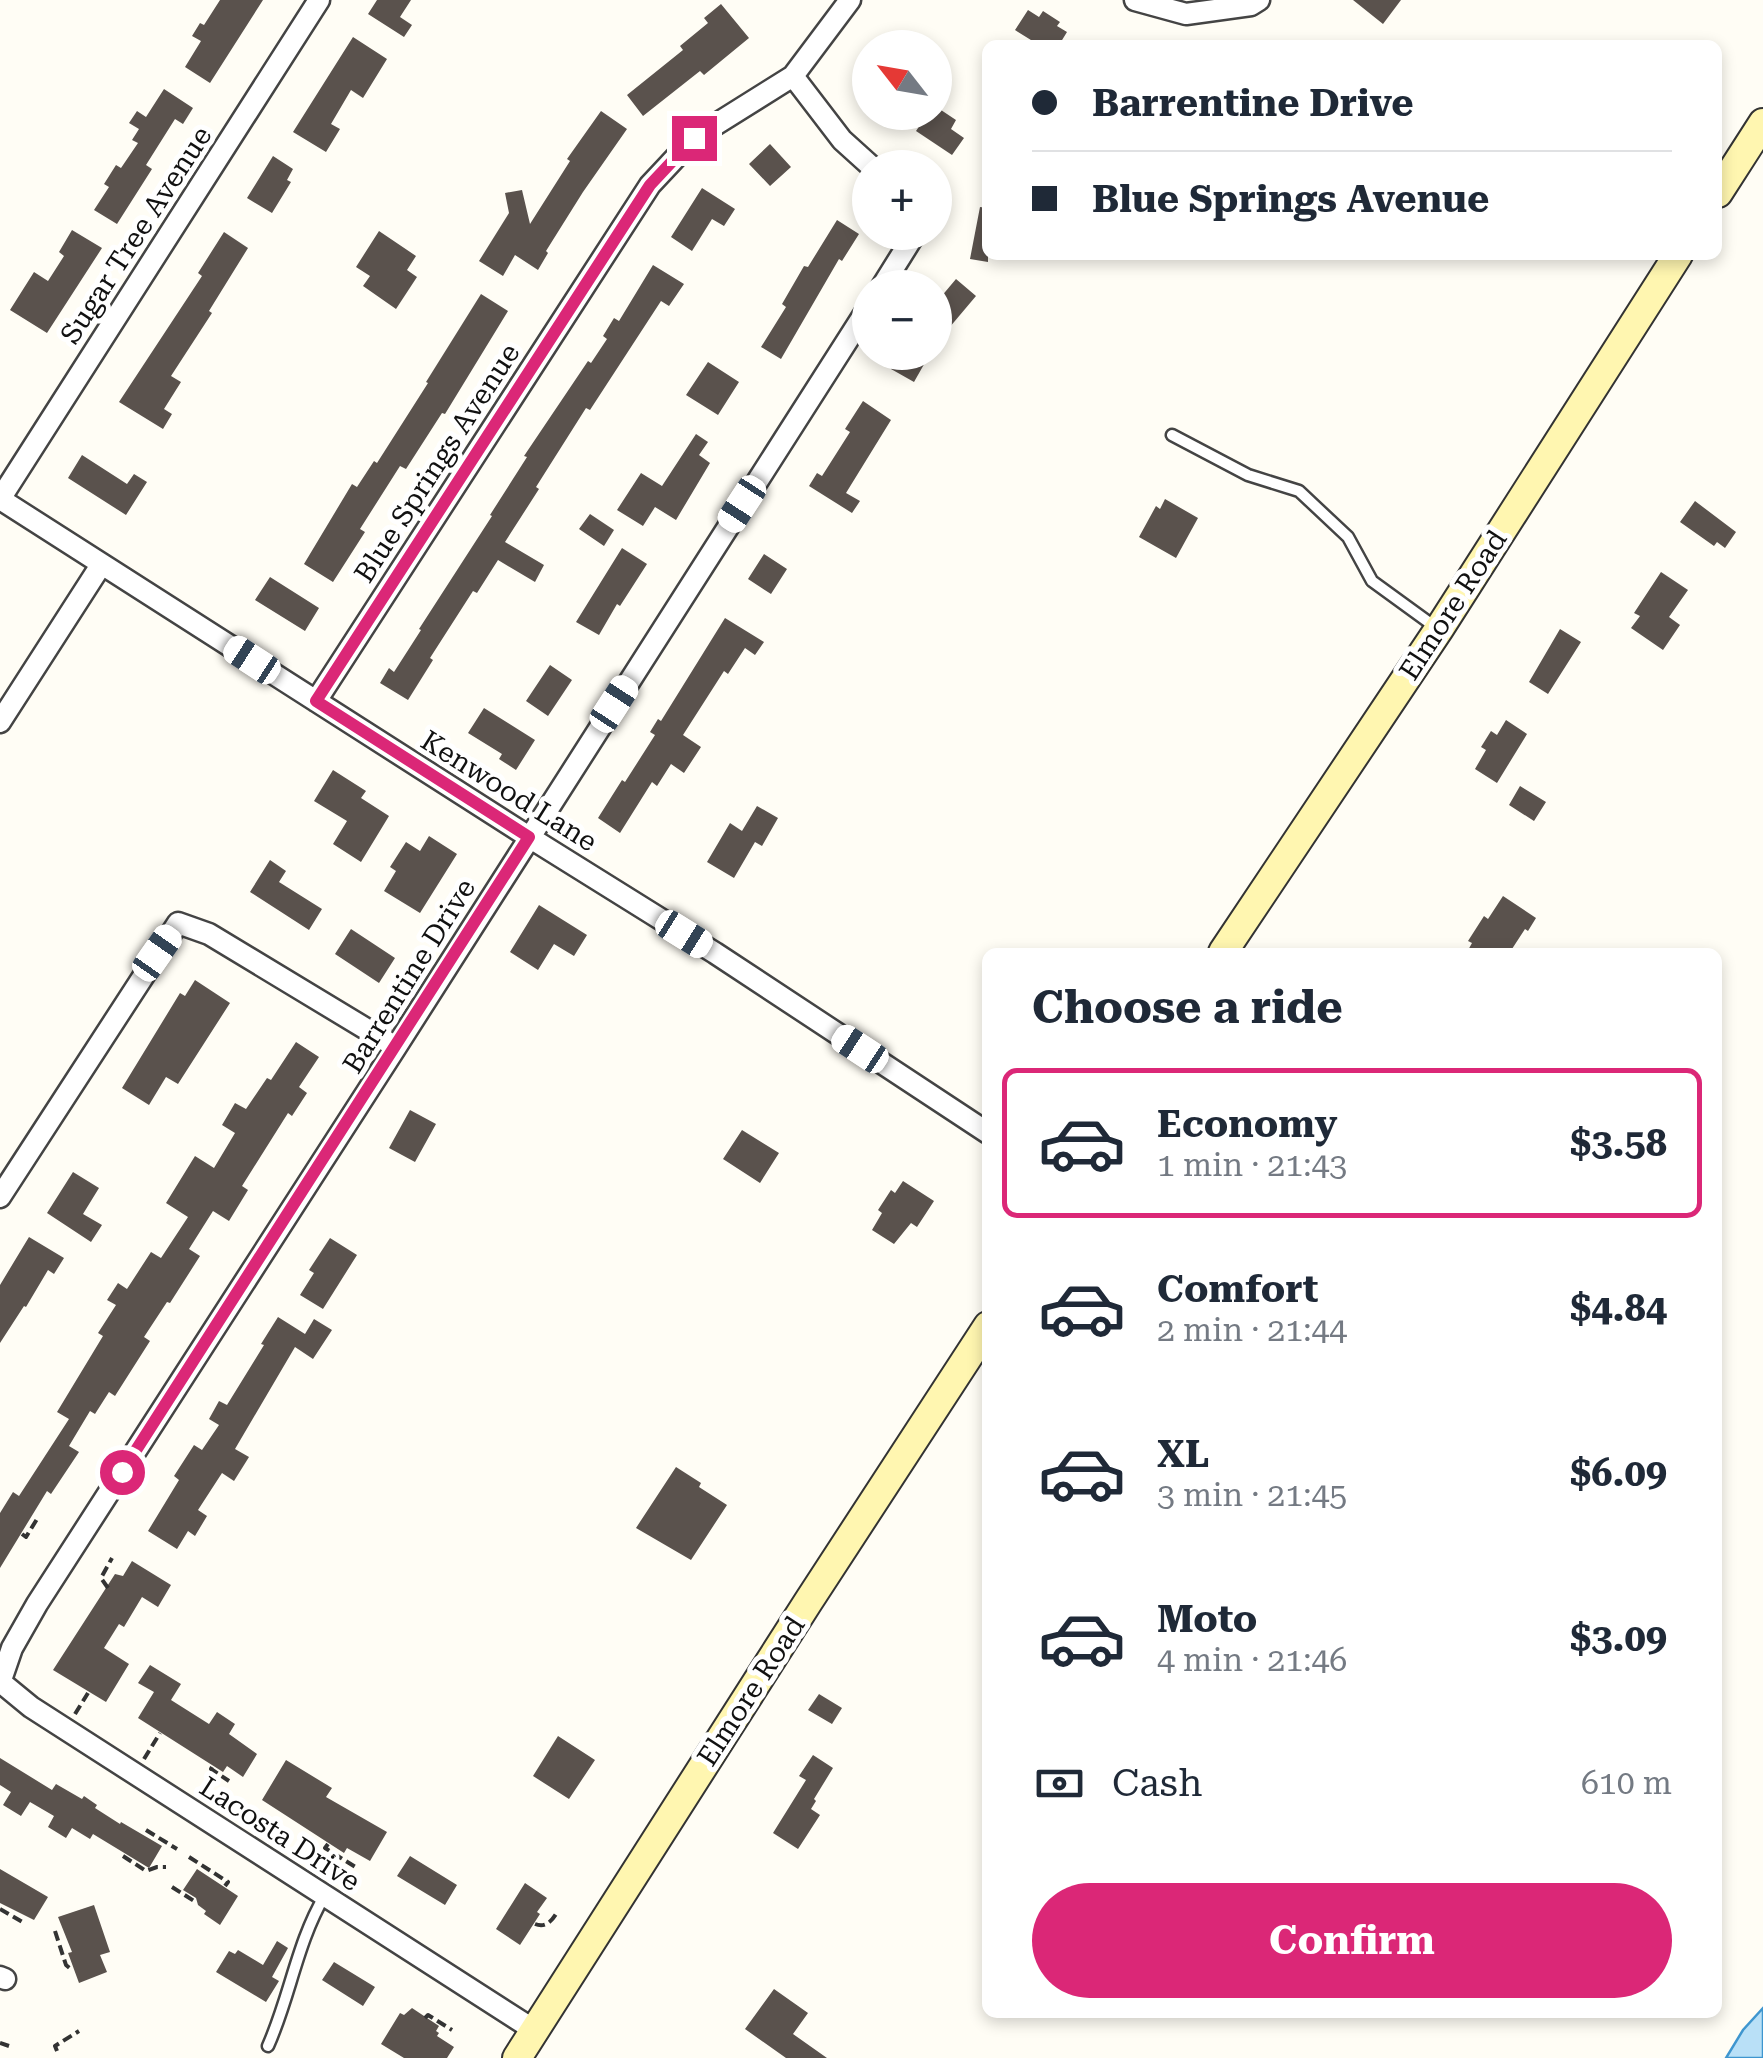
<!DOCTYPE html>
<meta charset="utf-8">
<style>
:root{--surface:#fff;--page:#f2f2f3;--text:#1f2937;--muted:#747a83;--line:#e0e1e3;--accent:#db2777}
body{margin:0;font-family:"Roboto Serif",serif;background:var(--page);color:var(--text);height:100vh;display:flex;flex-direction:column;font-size:38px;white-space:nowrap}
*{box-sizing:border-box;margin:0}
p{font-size:32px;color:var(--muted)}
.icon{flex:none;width:55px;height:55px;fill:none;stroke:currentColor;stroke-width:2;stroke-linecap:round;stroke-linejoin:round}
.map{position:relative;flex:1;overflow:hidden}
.side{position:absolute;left:982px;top:948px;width:740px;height:1070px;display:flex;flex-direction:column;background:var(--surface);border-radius:15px;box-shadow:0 5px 15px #0003}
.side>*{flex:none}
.banner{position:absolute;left:982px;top:40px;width:740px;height:220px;border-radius:15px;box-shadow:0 5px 15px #0003;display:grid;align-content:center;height:220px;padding:0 50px;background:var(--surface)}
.needle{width:65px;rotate:301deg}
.fabs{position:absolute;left:852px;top:30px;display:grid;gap:20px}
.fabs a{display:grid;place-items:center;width:100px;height:100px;border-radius:50%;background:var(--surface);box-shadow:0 5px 15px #0003;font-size:50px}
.end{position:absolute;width:45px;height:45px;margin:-22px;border:12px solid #db2777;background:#fff;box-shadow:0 0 0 5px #fff}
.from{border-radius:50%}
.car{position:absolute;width:30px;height:60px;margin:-30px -15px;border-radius:12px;box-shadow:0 0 8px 2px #0007;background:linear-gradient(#fff 24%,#345 0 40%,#fff 0 76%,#345 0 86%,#fff 0)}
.banner b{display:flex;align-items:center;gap:35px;height:95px;font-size:38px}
.banner b+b{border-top:2px solid var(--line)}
.banner i{width:25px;height:25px;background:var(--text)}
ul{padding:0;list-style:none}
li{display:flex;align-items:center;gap:30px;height:150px;margin:0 20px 15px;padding:0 30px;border:5px solid transparent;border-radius:15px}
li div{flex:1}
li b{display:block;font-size:38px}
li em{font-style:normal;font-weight:700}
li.selected{border-color:var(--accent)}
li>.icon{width:90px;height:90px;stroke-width:1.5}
h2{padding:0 50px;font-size:45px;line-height:120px}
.pay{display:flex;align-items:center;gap:25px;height:110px;padding:0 50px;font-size:38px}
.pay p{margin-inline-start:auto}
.cta{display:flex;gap:20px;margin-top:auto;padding:20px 50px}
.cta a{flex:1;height:115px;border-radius:60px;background:var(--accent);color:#fff;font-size:40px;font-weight:700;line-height:115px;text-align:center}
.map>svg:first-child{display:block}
.water{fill:#b9e0f7;stroke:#3f96cf;stroke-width:2.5}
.building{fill:#5a524d}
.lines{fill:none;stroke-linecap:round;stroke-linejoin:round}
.lane-casing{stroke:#444;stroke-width:15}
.street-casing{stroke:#444;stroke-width:25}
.secondary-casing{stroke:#333;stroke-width:32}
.path{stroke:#333;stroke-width:4;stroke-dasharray:10 5;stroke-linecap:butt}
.lane{stroke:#fff;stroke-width:10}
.street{stroke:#fff;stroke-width:20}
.secondary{stroke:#fff6b0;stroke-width:28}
.route{stroke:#db2777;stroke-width:12}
.labels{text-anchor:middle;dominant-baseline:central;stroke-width:10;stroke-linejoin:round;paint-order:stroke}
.street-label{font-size:28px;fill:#111;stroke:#fff}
</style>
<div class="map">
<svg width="1763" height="2058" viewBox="0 0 1763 2058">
<rect width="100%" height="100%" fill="#fffdf5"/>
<path class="water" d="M1763,2008V2058H1726L1743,2030Z"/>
<path class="building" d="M220,0H263L210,83L185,67L201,41L192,36L200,23L204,25Z
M377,0H411L400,17L412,25L404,37L368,14Z
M1353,0H1401L1383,24Z
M721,4L749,38L704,75L700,71L643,116L627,95L683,50L680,46L708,23L704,18Z
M1028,10L1039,17L1043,11L1060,22L1057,26L1067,32L1059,45H1039L1015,30Z
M353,37L387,59L363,98L351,90L331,124L340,129L326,152L293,132Z
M164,89L193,108L183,124L175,119L146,165L152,169L117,224L94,210L109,187L104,184L116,165L121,168L138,143L132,140L139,129L129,123L137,111L146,117Z
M935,106L956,120L951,129L964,138L952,155L916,131L929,112H935Z
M601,111L627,129L583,192L546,251L548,253L538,270L515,255L503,276L479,261L509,213L505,193L522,190L530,224L570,161L567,159Z
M770,144L791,167L770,186L749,164Z
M273,156L293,169L287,180L291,182L272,213L247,198Z
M702,188L735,209L724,226L712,219L692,251L671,237Z
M980,207L988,208V262L970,259Z
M837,220L859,234L842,261L839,259L781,359L761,347L786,307L782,304L804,266L808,267Z
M72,230L102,248L47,333L10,310L34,272L48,281L64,256L59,252Z
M379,231L416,256L407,270L417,277L396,309L363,286L370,276L356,267Z
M224,232L248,248L209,311L212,313L171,376L181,382L164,409L172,414L163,429L119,402L202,276L198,273Z
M653,265L684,284L669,306L661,301L590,410L586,408L536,487L539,489L505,542L544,565L535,582L498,560L477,593L473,591L430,658L433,660L408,700L380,683L389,668L394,672L421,630L419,629L492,516L490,515L527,457L524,456L588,361L591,363L607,339L603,336L614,318L619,321Z
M956,279L976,296L949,328L935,317V304Z
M481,294L508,311L445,414L442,413L406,469L400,466L360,529L365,532L333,582L304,564L352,484L357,487L374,461L377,463L428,383L426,382Z
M901,352H931L914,382L891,369Z
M708,362L739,382L718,415L686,395Z
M863,401L891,420L846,493L860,501L852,513L809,486L817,473L822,476L850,432L845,429Z
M696,434L708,442L699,455L710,463L676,520L655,507L643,526L617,510L641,473L662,486Z
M82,455L127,484L134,474L147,482L126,515L68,478Z
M1165,499L1198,518L1176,558L1139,537L1156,506L1160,509Z
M1695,501L1736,532L1725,548L1717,542L1714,546L1680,522Z
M590,514L614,530L604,546L579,529Z
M622,548L647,564L620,606L617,604L599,635L576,622Z
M764,554L787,569L771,594L748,579Z
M1661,572L1688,590L1669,617L1680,625L1663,650L1631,628L1640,616L1634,613Z
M270,577L319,608L305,631L255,600Z
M725,618L764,642L755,655L745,648L728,674L724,671L683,735L701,747L684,773L671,764L657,786L652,782L620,833L598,818L622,780L625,782L655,735L650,732L658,719L661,721Z
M1560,629L1581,642L1548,694L1529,682Z
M550,665L572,680L548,716L526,701Z
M484,708L535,740L516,770L499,759L502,754L468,733Z
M1506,720L1527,734L1497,783L1475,769L1486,750L1481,747L1491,731L1497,735Z
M333,770L366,791L361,798L389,816L361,862L333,844L347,821L314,801Z
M1520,786L1546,802L1534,821L1509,805Z
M757,806L778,818L762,846L755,842L734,878L707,862L730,823L742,831Z
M429,836L457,854L420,913L384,891L396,871L390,867L406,842L420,851Z
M270,860L286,871L279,882L322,909L309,930L250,892Z
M1503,896L1536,918L1528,931L1525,929L1510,952H1467L1472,943L1468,941L1484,916L1488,919Z
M539,905L587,935L574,956L554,944L538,970L510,952Z
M351,929L395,958L379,983L335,954Z
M195,980L230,1003L178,1084L166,1077L149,1105L122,1088L180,993L185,996Z
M296,1042L319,1057L299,1087L307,1093L292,1116L288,1113L242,1186L248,1190L229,1221L213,1211L189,1249L200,1256L170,1303L167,1302L144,1337L150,1341L115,1396L109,1392L95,1414L90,1411L69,1446L79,1452L51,1494L47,1491L0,1568V1513L13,1492L19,1496L69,1419L57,1412L103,1336L98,1333L116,1305L107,1300L118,1283L127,1289L151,1252L161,1258L188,1217L166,1203L195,1156L214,1168L235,1133L222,1125L235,1103L246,1109L267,1078L271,1080Z
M410,1110L436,1124L415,1162L389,1148Z
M742,1130L779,1153L760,1183L723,1159Z
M73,1172L99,1188L83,1214L102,1225L91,1242L47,1213Z
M903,1181L934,1201L917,1227L911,1223L894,1244L872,1230L882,1213L878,1210L891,1190L895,1193Z
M29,1237L64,1258L54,1274L48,1270L26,1307L24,1306L0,1343V1285Z
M330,1238L357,1255L323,1309L300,1295L314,1273L309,1270Z
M278,1317L305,1334L314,1319L332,1330L313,1359L295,1347L235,1449L249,1457L234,1481L222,1473L198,1510L207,1516L195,1536L188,1531L177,1549L148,1531L179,1480L174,1476L194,1445L202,1450L219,1425L209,1419L219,1401L227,1405L264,1345L261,1344Z
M676,1467L701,1483L699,1487L727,1505L691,1560L636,1528Z
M132,1561L171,1585L158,1607L142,1597L124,1627L119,1624L104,1648L129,1664L106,1702L53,1670L115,1574L123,1576Z
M150,1665L181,1684L171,1700L209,1724L217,1712L235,1724L229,1734L257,1754L243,1777L227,1766L223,1772L138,1718L154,1692L138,1683Z
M819,1694L842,1708L832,1724L808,1710Z
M558,1736L595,1760L569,1799L533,1776Z
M813,1755L833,1768L814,1799L816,1801L811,1809L820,1815L798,1849L773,1833L806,1780L799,1776Z
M0,1758L52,1790L56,1784L82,1799L84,1796L97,1805L95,1808L120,1824L121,1822L162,1846L149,1868L93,1834L90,1839L72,1828L66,1838L48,1827L54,1816L30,1802L21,1816L3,1805L11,1792L0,1785Z
M286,1760L332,1788L326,1797L387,1832L370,1861L347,1848L344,1853L262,1800Z
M410,1856L457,1885L445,1905L397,1876Z
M0,1869L48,1897L34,1920L0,1903Z
M197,1869L238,1896L220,1925L204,1914L206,1911L198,1905L196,1898L183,1890Z
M525,1883L547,1898L537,1912L540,1914L520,1945L496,1929Z
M94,1905L110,1952L100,1955L107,1972L79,1983L68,1953L72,1952L58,1917Z
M277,1941L288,1948L272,1977L279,1981L266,2002L216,1972L229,1951L235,1954L238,1950L263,1965Z
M334,1962L375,1987L363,2006L322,1980Z
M774,1989L808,2013L793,2034L827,2058H786L745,2029Z
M412,2008L439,2026L436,2031L439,2033L437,2036L454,2047L447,2058H404L381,2044L400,2013L404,2015Z"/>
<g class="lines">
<g class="lane-casing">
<path id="lane" d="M1172,435L1248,475L1299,491L1348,537L1372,581L1438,629
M268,2046C290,1997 297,1942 325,1895"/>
</g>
<g class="street-casing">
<path id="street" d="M1135,0L1186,14L1251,5L1259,0
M793,76L842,140L873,168
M881,288L916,232
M0,499L529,837L715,953L988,1133
M0,499L319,0
M316,701L650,185L694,138L793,76L850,0
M0,722L101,565
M0,1197L178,923L209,934L396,1047
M0,1977L5,1979
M534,2030L31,1707L3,1684L1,1680L12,1648L37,1604L396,1047L870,305"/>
</g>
<g class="secondary-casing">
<path id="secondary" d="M1718,193L1763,123
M1223,952L1439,629L1678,255
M517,2058L808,1602L988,1326"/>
</g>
<path class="path" d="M22,1534L26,1537L37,1519
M108,1588L101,1578L112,1558
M75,1714L88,1693
M144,1759L160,1733
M212,1767L211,1769L229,1781
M146,1830L177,1849
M328,1844L325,1848L357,1868
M123,1856L146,1871L157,1867H166
M189,1857L228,1882L225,1886
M172,1887L194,1901
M0,1909L24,1923
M535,1924C545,1928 551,1922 556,1914
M55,1931L66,1965L72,1970
M425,2018L428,2015L452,2030
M0,2043L9,2046
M57,2051L55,2046L79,2031"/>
<use href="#lane" class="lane"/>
<use href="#street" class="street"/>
<use href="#secondary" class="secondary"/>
</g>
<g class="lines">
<path class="route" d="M122,1472L529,837L316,701L650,185L694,138"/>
</g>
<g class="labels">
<g class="street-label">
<text transform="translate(136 235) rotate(-57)">Sugar Tree Avenue</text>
<text transform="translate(437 463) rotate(-57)">Blue Springs Avenue</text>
<text transform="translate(1453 605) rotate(-57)">Elmore Road</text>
<text transform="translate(509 791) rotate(32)">Kenwood Lane</text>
<text transform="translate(409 976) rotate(-58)">Barrentine Drive</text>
<text transform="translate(751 1691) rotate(-57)">Elmore Road</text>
<text transform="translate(280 1834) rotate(33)">Lacosta Drive</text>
</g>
</g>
</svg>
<div class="fabs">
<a><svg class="needle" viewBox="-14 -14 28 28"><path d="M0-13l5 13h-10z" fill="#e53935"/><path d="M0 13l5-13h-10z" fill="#747a83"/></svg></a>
<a>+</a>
<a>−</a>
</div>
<i class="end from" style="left:122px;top:1472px"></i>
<i class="end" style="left:694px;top:138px"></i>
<i class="car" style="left:742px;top:504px;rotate:213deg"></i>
<i class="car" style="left:252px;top:660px;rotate:303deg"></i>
<i class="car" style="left:614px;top:704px;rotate:33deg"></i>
<i class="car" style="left:684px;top:934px;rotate:122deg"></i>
<i class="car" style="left:157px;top:953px;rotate:35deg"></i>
<i class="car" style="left:860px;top:1049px;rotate:303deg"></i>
<div class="banner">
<b><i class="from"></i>Barrentine Drive</b>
<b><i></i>Blue Springs Avenue</b>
</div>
<section class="side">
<h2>Choose a ride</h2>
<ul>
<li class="selected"><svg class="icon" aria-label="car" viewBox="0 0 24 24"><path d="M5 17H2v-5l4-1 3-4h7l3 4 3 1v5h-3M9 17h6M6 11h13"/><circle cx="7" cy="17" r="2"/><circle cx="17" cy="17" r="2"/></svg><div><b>Economy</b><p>1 min · 21:43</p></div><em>$3.58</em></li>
<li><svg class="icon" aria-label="car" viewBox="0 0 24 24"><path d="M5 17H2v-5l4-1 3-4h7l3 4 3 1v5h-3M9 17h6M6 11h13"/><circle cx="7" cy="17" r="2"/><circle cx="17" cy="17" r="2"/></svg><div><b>Comfort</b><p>2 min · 21:44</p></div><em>$4.84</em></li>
<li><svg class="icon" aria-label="car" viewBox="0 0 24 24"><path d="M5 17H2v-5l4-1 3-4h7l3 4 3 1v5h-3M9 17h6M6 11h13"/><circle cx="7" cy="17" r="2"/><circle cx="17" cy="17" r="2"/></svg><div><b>XL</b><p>3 min · 21:45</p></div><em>$6.09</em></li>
<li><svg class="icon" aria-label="car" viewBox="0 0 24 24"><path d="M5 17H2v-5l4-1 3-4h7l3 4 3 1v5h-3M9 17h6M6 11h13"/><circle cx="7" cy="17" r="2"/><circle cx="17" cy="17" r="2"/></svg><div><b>Moto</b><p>4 min · 21:46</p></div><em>$3.09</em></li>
</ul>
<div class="pay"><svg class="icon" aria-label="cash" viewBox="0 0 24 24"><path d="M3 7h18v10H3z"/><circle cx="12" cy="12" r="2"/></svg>Cash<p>610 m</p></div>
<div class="cta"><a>Confirm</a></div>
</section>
</div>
